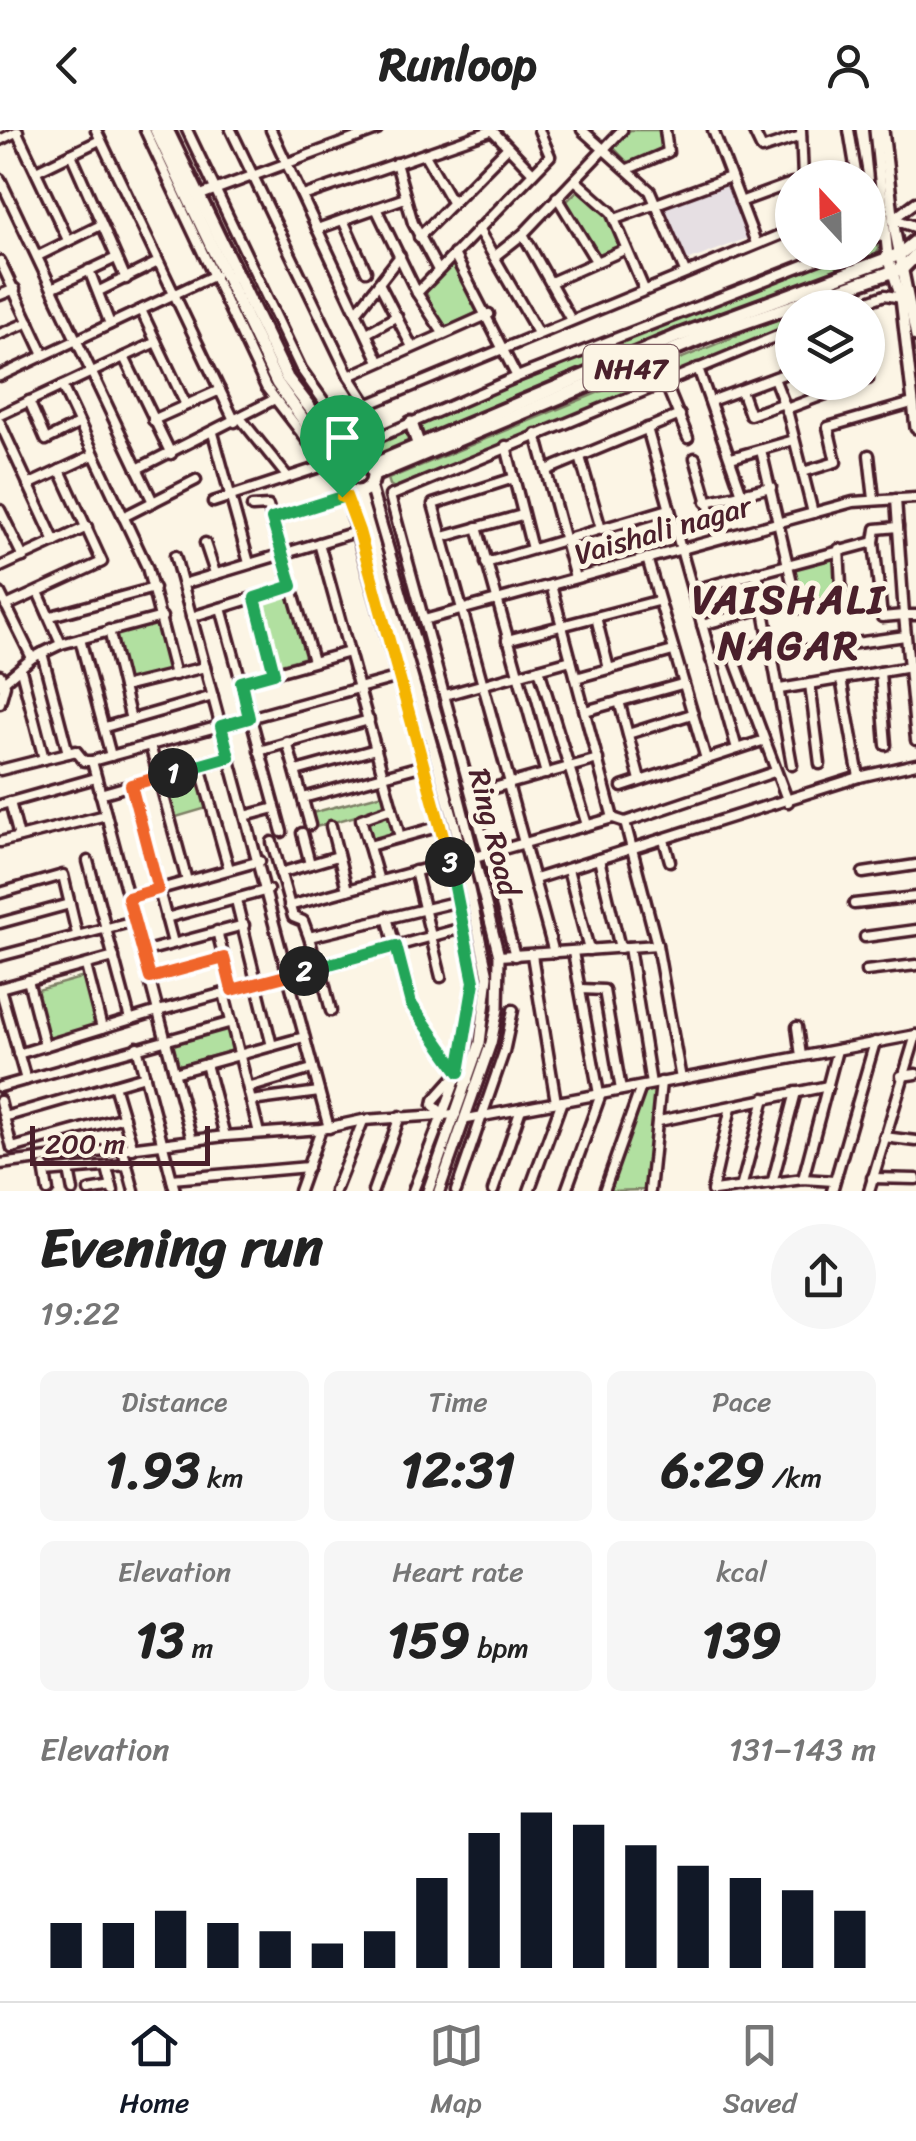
<!DOCTYPE html>
<meta charset="utf-8">
<style>
:root{--surface:#fff;--page:#f6f6f6;--text:#222;--muted:#767676;--line:#e0e0e0;--accent:#111827}
body{margin:0;font-family:Sriracha,sans-serif;background:var(--page);color:var(--text);height:100vh;display:flex;flex-direction:column;font-size:38px;white-space:nowrap}
*{box-sizing:border-box;margin:0}
p{font-size:32px;color:var(--muted)}
.icon{flex:none;width:55px;height:55px;fill:none;stroke:currentColor;stroke-width:2;stroke-linecap:round;stroke-linejoin:round}
.map{position:relative;height:1061px;overflow:hidden}
.sheet{display:flex;flex-direction:column;background:var(--surface);flex:1}
.sheet>*{flex:none}
.needle{width:65px;rotate:338deg}
.tools{position:absolute;left:775px;top:30px;display:grid;gap:20px}
.tools a{display:grid;place-items:center;width:110px;height:110px;border-radius:50%;background:var(--surface);box-shadow:0 2px 8px #0004;font-size:50px}
.scale{position:absolute;left:30px;bottom:25px;width:180px;box-sizing:border-box;padding-left:10px;border:5px solid #4a1f2b;border-top:0;font-size:28px;line-height:35px;white-space:nowrap;color:#4a1f2b;-webkit-text-stroke:8px #fcf5e5;paint-order:stroke}
.pin{position:absolute;display:grid;place-items:center;width:85px;height:85px;color:#fff;margin:-102px -42px;border-radius:50% 50% 50% 0;rotate:-45deg;box-shadow:0 0 10px #0007}
.pin .icon{rotate:45deg}
.km{position:absolute;width:50px;height:50px;margin:-25px;border-radius:50%;background:#222;color:#fff;font-size:28px;line-height:50px;text-align:center}
.round{display:grid;place-items:center;flex:none;width:105px;height:105px;border-radius:52px;background:var(--page)}
.headline{display:flex;align-items:center;justify-content:space-between;height:170px;padding:0 40px}
h1{font-size:55px;font-weight:800;line-height:75px}
.metrics{display:grid;grid-template-columns:repeat(3,1fr);gap:15px;height:170px;padding:10px 40px}
.metrics div{display:grid;align-content:center;border-radius:15px;background:var(--page);text-align:center}
.metrics b{font-size:50px;font-weight:800}
.metrics small{font-size:28px;font-weight:400}
.metrics p{font-size:28px}
.chart{height:280px;padding:20px 40px}
.chart p{display:flex;justify-content:space-between}
.chart svg{width:100%;height:180px;margin-top:10px;stroke:var(--accent);stroke-width:6}
header{display:flex;justify-content:space-between;align-items:center;height:130px;padding:0 40px;background:var(--surface);font-size:45px;font-weight:800}
.tabs{display:flex;justify-content:space-around;align-items:center;height:140px;border-top:2px solid var(--line);background:var(--surface);font-size:28px;color:var(--muted)}
.tabs a{display:grid;justify-items:center;gap:5px}
.tabs .selected{color:var(--accent)}
.map>svg:first-child{display:block}
</style>
<header><svg class="icon" aria-label="back" viewBox="0 0 24 24"><path d="M15 5l-7 7 7 7"/></svg>Runloop<svg class="icon" aria-label="person" viewBox="0 0 24 24"><circle cx="12" cy="8" r="4"/><path d="M4 21q1-7 8-7t8 7"/></svg></header>
<div class="map">
<svg width="916" height="1061" viewBox="0 0 916 1061">
<rect width="100%" height="100%" fill="#fcf5e5"/>
<filter id="ink" filterUnits="userSpaceOnUse"><feTurbulence type="fractalNoise" baseFrequency=".01" numOctaves="2"/><feDisplacementMap in="SourceGraphic" scale="20" xChannelSelector="R" yChannelSelector="G"/><feConvolveMatrix kernelMatrix="1 2 1 2 8 2 1 2 1" color-interpolation-filters="sRGB"/></filter>
<g filter="url(#ink)">
<polygon fill="#e6dfe3" points="726,51 748,108 682,133 661,76"/>
<g fill="#b1e0a0" stroke="#7e8066" stroke-width="2.5">
<polygon points="630,0 659,0 667,20 631,36 613,17"/>
<polygon points="582,56 603,74 624,117 598,128 564,74"/>
<polygon points="876,115 880,118 874,128 580,240 378,327 369,322 367,316 655,196 848,123 868,122 868,117"/>
<polygon points="456,128 484,179 444,198 424,159"/>
<polygon points="792,183 792,197 394,358 390,355 388,349"/>
<polygon points="835,422 836,468 802,474 793,434"/>
<polygon points="291,462 307,527 277,535 260,469"/>
<polygon points="156,491 168,541 125,552 113,502"/>
<polygon points="197,641 207,678 173,688 163,650"/>
<polygon points="383,664 395,704 370,711 363,684 316,697 312,683"/>
<polygon points="84,847 97,896 47,909 34,861"/>
<polygon points="228,898 234,920 177,936 171,914"/>
<polygon points="659,956 645,1060 608,1061 644,957"/>
</g>
<g fill="none" stroke-linecap="round" stroke-linejoin="round">
<defs>
<g id="minor">
<polyline points="96,0 235,292"/>
<polyline points="145,0 266,257 326,335 334,332"/>
<polyline points="187,0 301,239 356,317 517,247 837,122"/>
<polyline points="231,0 349,246 367,274"/>
<polyline points="271,0 378,229"/>
<polyline points="492,0 533,43"/>
<polyline points="582,0 650,61 685,142"/>
<polyline points="713,0 756,113"/>
<polyline points="753,0 762,19 801,6"/>
<polyline points="801,0 803,48"/>
<polyline points="849,0 857,48"/>
<polyline points="17,2 68,110"/>
<polyline points="0,10 18,1"/>
<polyline points="71,24 126,149"/>
<polyline points="425,25 452,72"/>
<polyline points="396,33 413,93 438,140"/>
<polyline points="628,39 668,22 665,0"/>
<polyline points="36,41 100,10"/>
<polyline points="0,49 153,372"/>
<polyline points="575,50 611,82 644,159"/>
<polyline points="198,66 377,0"/>
<polyline points="303,66 493,0"/>
<polyline points="557,67 596,131"/>
<polyline points="740,72 792,53"/>
<polyline points="868,72 882,67"/>
<polyline points="376,78 417,163 443,203"/>
<polyline points="615,89 730,47"/>
<polyline points="893,89 916,72"/>
<polyline points="343,90 366,141"/>
<polyline points="317,99 405,68"/>
<polyline points="478,99 538,203"/>
<polyline points="523,104 571,190"/>
<polyline points="419,107 508,17"/>
<polyline points="868,111 886,104"/>
<polyline points="454,124 517,247"/>
<polyline points="38,126 101,95"/>
<polyline points="495,126 523,104 622,0"/>
<polyline points="0,131 43,223"/>
<polyline points="89,140 110,194"/>
<polyline points="551,152 626,119"/>
<polyline points="379,153 400,126"/>
<polyline points="54,157 116,128"/>
<polyline points="99,161 158,132"/>
<polyline points="417,163 550,26 539,0"/>
<polyline points="0,165 15,159"/>
<polyline points="849,178 885,165 901,168"/>
<polyline points="141,180 186,275"/>
<polyline points="358,180 379,153 411,215"/>
<polyline points="367,203 397,186"/>
<polyline points="0,204 29,192"/>
<polyline points="124,227 171,324"/>
<polyline points="698,238 742,364"/>
<polyline points="868,241 868,249"/>
<polyline points="0,246 215,145"/>
<polyline points="349,246 489,184"/>
<polyline points="774,248 788,284 813,383"/>
<polyline points="665,252 688,308"/>
<polyline points="62,256 147,437 175,545"/>
<polyline points="741,260 750,285 784,273"/>
<polyline points="29,271 46,310 78,294"/>
<polyline points="711,271 792,241"/>
<polyline points="786,279 858,252"/>
<polyline points="0,285 156,212"/>
<polyline points="335,288 792,100"/>
<polyline points="241,289 286,345"/>
<polyline points="153,290 220,260"/>
<polyline points="0,293 55,412"/>
<polyline points="647,298 737,619"/>
<polyline points="213,303 249,433"/>
<polyline points="536,304 575,448"/>
<polyline points="506,316 532,419"/>
<polyline points="761,320 798,478 842,473 839,419"/>
<polyline points="869,325 874,369"/>
<polyline points="580,327 601,399"/>
<polyline points="695,328 718,407"/>
<polyline points="731,328 794,310"/>
<polyline points="137,339 273,270"/>
<polyline points="547,340 680,285"/>
<polyline points="803,342 836,332 828,297 912,273"/>
<polyline points="28,355 93,325"/>
<polyline points="351,361 346,366 441,696 471,820 474,853 459,942 468,951"/>
<polyline points="896,369 904,485 916,485"/>
<polyline points="213,372 326,335"/>
<polyline points="706,372 771,357"/>
<polyline points="252,377 268,376 313,531"/>
<polyline points="0,380 23,427"/>
<polyline points="123,387 196,350"/>
<polyline points="272,389 346,366"/>
<polyline points="477,397 546,644"/>
<polyline points="898,397 876,399 874,412 882,487 904,485 916,610"/>
<polyline points="443,407 522,385"/>
<polyline points="205,413 215,443"/>
<polyline points="319,413 400,707"/>
<polyline points="175,426 329,998"/>
<polyline points="647,428 706,629"/>
<polyline points="486,433 669,379"/>
<polyline points="0,437 87,397"/>
<polyline points="757,442 792,635"/>
<polyline points="183,454 359,401"/>
<polyline points="551,455 613,688"/>
<polyline points="693,460 874,412"/>
<polyline points="38,462 61,514"/>
<polyline points="0,463 32,528"/>
<polyline points="255,467 274,543"/>
<polyline points="6,476 102,432 60,340"/>
<polyline points="221,478 282,702"/>
<polyline points="51,486 154,458"/>
<polyline points="191,487 292,456"/>
<polyline points="596,487 609,539"/>
<polyline points="424,490 853,372 916,368"/>
<polyline points="702,495 763,478"/>
<polyline points="109,500 131,590"/>
<polyline points="80,509 111,626"/>
<polyline points="507,510 657,471"/>
<polyline points="42,523 68,623"/>
<polyline points="732,523 788,672"/>
<polyline points="772,525 905,506"/>
<polyline points="711,530 770,513"/>
<polyline points="539,539 587,695"/>
<polyline points="21,540 44,629"/>
<polyline points="880,542 886,615"/>
<polyline points="0,545 5,555 0,573"/>
<polyline points="576,548 673,521"/>
<polyline points="841,549 859,647"/>
<polyline points="241,552 349,522"/>
<polyline points="810,554 820,634"/>
<polyline points="0,555 32,528 61,514 162,487"/>
<polyline points="123,557 205,537"/>
<polyline points="780,559 916,536"/>
<polyline points="445,565 571,530"/>
<polyline points="619,571 640,650"/>
<polyline points="585,581 682,554"/>
<polyline points="105,597 213,566"/>
<polyline points="628,604 692,584"/>
<polyline points="287,612 310,695"/>
<polyline points="150,615 187,751"/>
<polyline points="259,621 369,590"/>
<polyline points="92,631 192,1010"/>
<polyline points="200,636 229,739"/>
<polyline points="0,640 76,621 84,631 92,631 399,547"/>
<polyline points="296,641 376,619"/>
<polyline points="510,653 433,374 514,348"/>
<polyline points="131,655 173,813"/>
<polyline points="622,657 762,611"/>
<polyline points="509,658 554,823"/>
<polyline points="100,664 229,627"/>
<polyline points="472,664 598,629"/>
<polyline points="303,668 424,635"/>
<polyline points="10,672 19,707"/>
<polyline points="0,675 96,648"/>
<polyline points="245,686 275,678"/>
<polyline points="625,692 657,815 681,949"/>
<polyline points="331,696 347,760"/>
<polyline points="302,703 310,734"/>
<polyline points="664,710 670,731"/>
<polyline points="0,712 106,685"/>
<polyline points="272,712 293,787 303,791 309,807"/>
<polyline points="369,716 441,696"/>
<polyline points="475,727 613,688 625,692 774,642"/>
<polyline points="599,729 620,818"/>
<polyline points="88,731 130,889"/>
<polyline points="568,739 589,820"/>
<polyline points="415,741 441,847"/>
<polyline points="280,743 338,726"/>
<polyline points="863,743 916,735"/>
<polyline points="535,749 859,647 916,634"/>
<polyline points="379,751 361,689 392,678"/>
<polyline points="0,763 63,745 77,804"/>
<polyline points="128,768 260,731"/>
<polyline points="236,770 272,916"/>
<polyline points="854,774 916,767"/>
<polyline points="289,776 450,732"/>
<polyline points="387,787 411,874 459,942 413,1061"/>
<polyline points="166,788 268,760"/>
<polyline points="0,793 70,774"/>
<polyline points="217,801 232,860"/>
<polyline points="865,807 916,800"/>
<polyline points="629,817 651,954"/>
<polyline points="142,822 244,795"/>
<polyline points="573,822 599,964"/>
<polyline points="532,825 556,972"/>
<polyline points="0,826 134,791"/>
<polyline points="499,826 657,815"/>
<polyline points="515,826 390,366 792,200"/>
<polyline points="86,836 102,898"/>
<polyline points="320,836 331,881"/>
<polyline points="317,837 309,807 459,771"/>
<polyline points="866,841 916,835"/>
<polyline points="150,849 224,828"/>
<polyline points="28,850 45,916"/>
<polyline points="581,859 604,860 621,960"/>
<polyline points="224,863 259,1003"/>
<polyline points="797,897 801,926"/>
<polyline points="137,917 175,1061"/>
<polyline points="18,924 158,881 466,797"/>
<polyline points="206,934 225,1006"/>
<polyline points="174,943 304,907"/>
<polyline points="901,946 916,944"/>
<polyline points="26,950 0,858 114,827"/>
<polyline points="114,955 133,1019"/>
<polyline points="0,957 232,892"/>
<polyline points="248,958 312,939"/>
<polyline points="0,971 12,1018"/>
<polyline points="251,971 319,962"/>
<polyline points="443,984 433,975 434,970 458,943"/>
<polyline points="4,987 145,946"/>
<polyline points="467,989 916,905"/>
<polyline points="659,991 828,956"/>
<polyline points="884,1007 916,1011"/>
<polyline points="12,1018 124,987"/>
<polyline points="123,1020 134,1061"/>
<polyline points="0,1034 225,1006 321,999 363,990 456,984"/>
<polyline points="44,1037 48,1061"/>
<polyline points="107,1038 113,1061"/>
<polyline points="69,1040 73,1061"/>
<polyline points="45,1042 127,1035"/>
<polyline points="872,1048 916,1049"/>
<polyline points="172,1049 308,1037"/>
<polyline points="803,1049 837,920"/>
<polyline points="772,1054 796,962"/>
<polyline points="741,1058 765,968"/>
<polyline points="89,1061 112,1057"/>
<polyline points="299,1061 321,999"/>
<polyline points="335,1061 363,991"/>
<polyline points="373,1061 400,986"/>
<polyline points="456,1061 504,922 513,880"/>
<polyline points="493,1061 521,979"/>
<polyline points="529,1061 562,971"/>
<polyline points="566,1061 601,964"/>
<polyline points="604,1061 641,957"/>
<polyline points="650,1061 661,952"/>
<polyline points="712,1061 731,977"/>
<polyline points="714,1061 803,1049 834,1051"/>
<polyline points="832,1061 875,912"/>
<polyline points="869,1061 916,905"/>
</g>
<g id="major">
<polyline points="875,0 888,127 901,168 916,298"/>
<polyline points="883,0 895,102 916,206"/>
<polyline points="893,89 916,97"/>
<polyline points="370,356 448,625 499,826 498,879 491,913 439,1061"/>
<polyline points="359,362 455,696 488,846 480,913 428,1061"/>
</g>
<g id="highway">
<polyline points="156,0 277,253 341,342"/>
<polyline points="167,0 287,248 351,331"/>
<polyline points="411,293 419,316"/>
<circle cx="357" cy="346" r="16"/>
<polyline points="370,336 678,206 900,124 916,111"/>
<polyline points="374,345 711,204 903,138 916,125"/>
</g>
</defs>
<use href="#minor" stroke="#4a1f2b" stroke-width="15"/>
<use href="#major" stroke="#4a1f2b" stroke-width="16"/>
<use href="#highway" stroke="#4a1f2b" stroke-width="19"/>
<use href="#minor" stroke="#fcf5e5" stroke-width="8"/>
<use href="#major" stroke="#fcf5e5" stroke-width="9"/>
<use href="#highway" stroke="#fcf5e5" stroke-width="11"/>
</g>
</g>
<g fill="none" stroke-linecap="round" stroke-linejoin="round" filter="url(#ink)">
<defs>
<polyline id="split-1" points="173,643 229,627 221,596 249,588 241,552 274,543 255,468 292,456 272,389 342,367"/>
<polyline id="split-2" points="173,643 131,655 158,759 128,768 150,848 224,828 232,860 304,841"/>
<polyline id="split-3" points="304,841 396,816 411,874 459,942 474,852 450,732"/>
<polyline id="split-4" points="342,367 346,366 359,401 450,732"/>
</defs>
<use href="#split-1" stroke="#fff" stroke-width="20"/>
<use href="#split-2" stroke="#fff" stroke-width="20"/>
<use href="#split-3" stroke="#fff" stroke-width="20"/>
<use href="#split-4" stroke="#fff" stroke-width="20"/>
<use href="#split-1" stroke="#22a559" stroke-width="12"/>
<use href="#split-2" stroke="#f0652b" stroke-width="12"/>
<use href="#split-3" stroke="#22a559" stroke-width="12"/>
<use href="#split-4" stroke="#f5b400" stroke-width="12"/>
</g>
<g text-anchor="middle" stroke-width="10" stroke-linejoin="round" paint-order="stroke">
<rect fill="#fcf5e5" stroke="#7f5f63" stroke-width="2.5" x="583.5" y="215" width="95" height="46" rx="8"/>
<g font-size="28" font-weight="bold" fill="#4a1f2b">
<text x="631" y="248">NH47</text>
</g>
<g font-size="30" fill="#4a1f2b" stroke="#fcf5e5">
<text transform="translate(663 400) rotate(-16)" y="10">Vaishali nagar</text>
<text transform="translate(494 702) rotate(76)" y="10">Ring Road</text>
</g>
<g font-size="40" font-weight="bold" letter-spacing="2.5" fill="#4a1f2b" stroke="#fcf5e5">
<text x="789" y="483">VAISHALI<tspan x="789" dy="46">NAGAR</tspan></text>
</g>
</g>
</svg>
<div class="tools">
<a><svg class="needle" viewBox="-14 -14 28 28"><path d="M0-13l5 13h-10z" fill="#e53935"/><path d="M0 13l5-13h-10z" fill="#767676"/></svg></a>
<a><svg class="icon" aria-label="layers" viewBox="0 0 24 24"><path d="M12 4l9 5-9 5-9-5zM3 14l9 5 9-5"/></svg></a>
</div>
<div class="scale">200 m</div>
<div class="pin" style="left:342px;top:367px;background:#1e9e55"><svg class="icon" aria-label="arrive" viewBox="0 0 24 24"><path d="M6 21V4h12l-3 4 3 4H6"/></svg></div>
<b class="km" style="left:173px;top:643px">1</b>
<b class="km" style="left:304px;top:841px">2</b>
<b class="km" style="left:450px;top:732px">3</b>
</div>
<section class="sheet">
<div class="headline"><div><h1>Evening run</h1><p>19:22</p></div><a class="round"><svg class="icon" aria-label="share" viewBox="0 0 24 24"><path d="M12 15V3M7 8l5-5 5 5M5 13v7h14v-7"/></svg></a></div>
<div class="metrics">
<div><p>Distance</p><b>1.93<small> km</small></b></div>
<div><p>Time</p><b>12:31</b></div>
<div><p>Pace</p><b>6:29<small> /km</small></b></div>
</div>
<div class="metrics">
<div><p>Elevation</p><b>13<small> m</small></b></div>
<div><p>Heart rate</p><b>159<small> bpm</small></b></div>
<div><p>kcal</p><b>139</b></div>
</div>
<div class="chart"><p><span>Elevation</span>131–143 m</p>
<svg viewBox="0 0 160 44" preserveAspectRatio="none"><path d="M5 44V33M15 44V33M25 44V30M35 44V33M45 44V35M55 44V38M65 44V35M75 44V22M85 44V11M95 44V6M105 44V9M115 44V14M125 44V19M135 44V22M145 44V25M155 44V30"/></svg>
</div>
</section>
<nav class="tabs">
<a class="selected"><svg class="icon" aria-label="home" viewBox="0 0 24 24"><path d="M3 11l9-7 9 7M6 9v11h12V9"/></svg>Home</a>
<a><svg class="icon" aria-label="map" viewBox="0 0 24 24"><path d="M3 6l6-2 6 2 6-2v14l-6 2-6-2-6 2zM9 4v14M15 6v14"/></svg>Map</a>
<a><svg class="icon" aria-label="saved" viewBox="0 0 24 24"><path d="M7 4h10v16l-5-4-5 4z"/></svg>Saved</a>
</nav>
